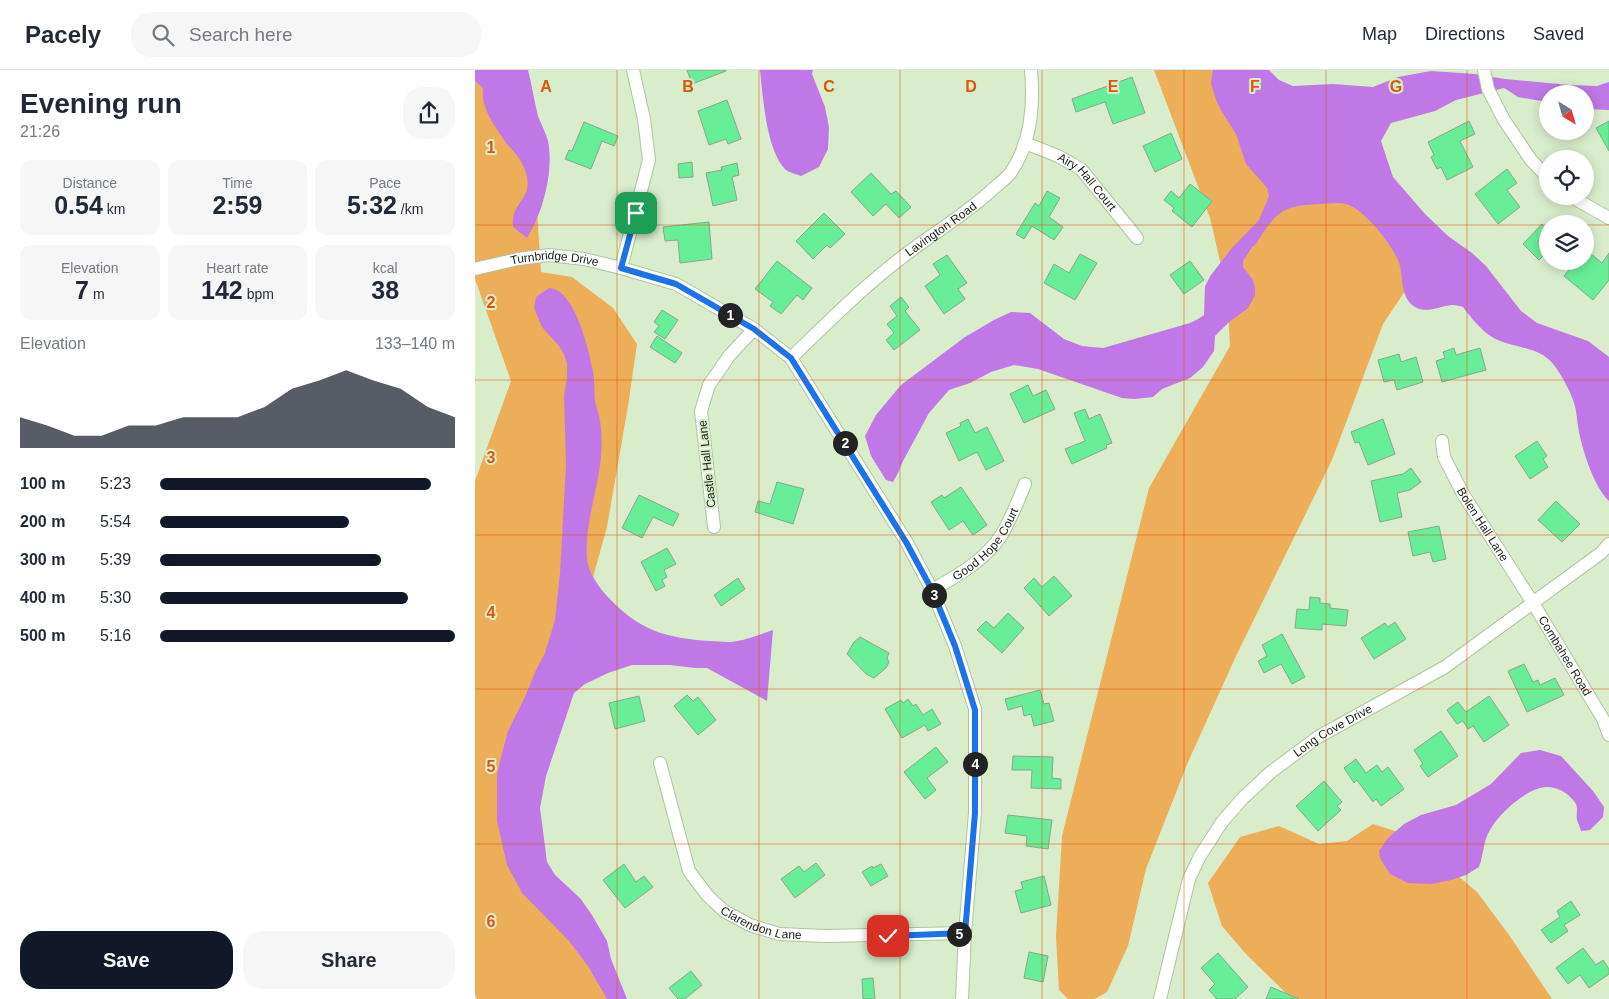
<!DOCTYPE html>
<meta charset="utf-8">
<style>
:root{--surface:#fff;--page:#f6f6f7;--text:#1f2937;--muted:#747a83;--line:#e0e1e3;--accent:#111827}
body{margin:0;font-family:Arial,sans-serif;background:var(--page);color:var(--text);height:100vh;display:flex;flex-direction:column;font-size:19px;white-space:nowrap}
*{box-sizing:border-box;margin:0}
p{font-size:16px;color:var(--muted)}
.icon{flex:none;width:28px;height:28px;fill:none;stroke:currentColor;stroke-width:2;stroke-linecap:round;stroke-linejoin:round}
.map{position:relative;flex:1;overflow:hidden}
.sheet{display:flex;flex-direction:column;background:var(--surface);width:475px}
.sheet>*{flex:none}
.needle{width:32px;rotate:143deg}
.controls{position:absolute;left:1064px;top:15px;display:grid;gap:10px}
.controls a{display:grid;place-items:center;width:55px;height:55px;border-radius:50%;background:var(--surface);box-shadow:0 2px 12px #0003;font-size:25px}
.pin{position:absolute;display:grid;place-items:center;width:42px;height:42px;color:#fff;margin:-21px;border-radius:10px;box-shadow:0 2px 8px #0006}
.km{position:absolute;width:25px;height:25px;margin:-12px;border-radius:50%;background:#222;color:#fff;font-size:14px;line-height:25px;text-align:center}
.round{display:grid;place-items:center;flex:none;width:52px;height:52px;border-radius:20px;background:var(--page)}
.headline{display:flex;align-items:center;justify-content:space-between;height:85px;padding:0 20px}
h1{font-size:28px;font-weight:700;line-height:38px}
.metrics{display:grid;grid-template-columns:repeat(3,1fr);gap:8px;height:85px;padding:5px 20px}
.metrics div{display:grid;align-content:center;border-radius:12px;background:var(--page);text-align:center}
.metrics b{font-size:25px;font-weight:700}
.metrics small{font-size:14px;font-weight:400}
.metrics p{font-size:14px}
.chart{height:140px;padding:10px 20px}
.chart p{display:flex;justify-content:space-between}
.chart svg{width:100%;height:90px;margin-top:5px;fill:var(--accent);opacity:.7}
.action{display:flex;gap:10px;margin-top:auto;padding:10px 20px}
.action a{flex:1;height:58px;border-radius:20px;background:var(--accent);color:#fff;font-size:20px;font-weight:700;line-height:58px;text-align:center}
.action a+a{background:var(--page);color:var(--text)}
ul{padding:0 20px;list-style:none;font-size:16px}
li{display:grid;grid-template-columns:80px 60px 1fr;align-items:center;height:38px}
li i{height:12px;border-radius:6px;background:var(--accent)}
header{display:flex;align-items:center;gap:30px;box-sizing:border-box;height:70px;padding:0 25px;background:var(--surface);border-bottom:1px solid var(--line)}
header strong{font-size:24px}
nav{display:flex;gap:28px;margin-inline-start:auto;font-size:18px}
.search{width:350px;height:45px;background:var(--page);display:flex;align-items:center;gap:12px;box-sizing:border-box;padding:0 18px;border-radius:20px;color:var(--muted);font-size:19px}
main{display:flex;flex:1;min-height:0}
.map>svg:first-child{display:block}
</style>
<header>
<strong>Pacely</strong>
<div class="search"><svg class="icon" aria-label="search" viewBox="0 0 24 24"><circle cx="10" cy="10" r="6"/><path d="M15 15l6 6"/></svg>Search here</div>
<nav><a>Map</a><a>Directions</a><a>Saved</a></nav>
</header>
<main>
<section class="sheet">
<div class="headline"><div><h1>Evening run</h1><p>21:26</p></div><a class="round"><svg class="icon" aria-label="share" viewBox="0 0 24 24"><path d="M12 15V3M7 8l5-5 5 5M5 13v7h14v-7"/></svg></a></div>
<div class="metrics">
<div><p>Distance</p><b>0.54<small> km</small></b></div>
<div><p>Time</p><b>2:59</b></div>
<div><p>Pace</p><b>5:32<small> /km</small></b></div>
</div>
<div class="metrics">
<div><p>Elevation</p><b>7<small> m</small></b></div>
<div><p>Heart rate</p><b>142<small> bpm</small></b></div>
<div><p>kcal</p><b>38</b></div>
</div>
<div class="chart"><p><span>Elevation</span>133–140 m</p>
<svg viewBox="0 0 160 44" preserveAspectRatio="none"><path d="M0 44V29L10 33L20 38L30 38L40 33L50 33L60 29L70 29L80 29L90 24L100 15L110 11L120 6L130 11L140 15L150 24L160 29V44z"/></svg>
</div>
<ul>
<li><b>100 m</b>5:23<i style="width:92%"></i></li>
<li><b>200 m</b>5:54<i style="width:64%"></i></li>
<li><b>300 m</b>5:39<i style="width:75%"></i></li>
<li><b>400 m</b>5:30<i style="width:84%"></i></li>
<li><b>500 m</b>5:16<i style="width:100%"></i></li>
</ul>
<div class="action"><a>Save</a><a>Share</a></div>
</section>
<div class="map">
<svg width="1134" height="929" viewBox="0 0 1134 929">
<rect width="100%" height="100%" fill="#d9edcb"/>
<g fill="#ecae59">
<polygon points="0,0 58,79 66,202 97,207 138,238 162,274 153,336 132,457 93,597 49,782 141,929 2,929 0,925 0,411 36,311 0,209"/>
<polygon points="679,0 784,0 946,197 908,254 857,390 761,586 713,692 671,799 653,876 632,922 620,929 593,929 584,920 581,866 587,766 674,418 755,276 752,221 735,148"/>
<polygon points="898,754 936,766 1002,822 1034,865 1077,929 822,929 815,927 771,884 747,856 733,813 765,767 804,756 844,774 872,771"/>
</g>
<g fill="#bf78e5">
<path d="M0,0H53C57,15 59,31 63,46C66,54 71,63 73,71C79,101 68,143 52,168L38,157C35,133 57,130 52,107C48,87 37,82 27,67C17,52 6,37 8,18L0,11Z"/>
<path d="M285,0H338L337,4L350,37L354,57L353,79L344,97L326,106C321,104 312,102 309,98C291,77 288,27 285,0Z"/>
<path d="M738,0H794L804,10L818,16L858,14L898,17L923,7L956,1L1000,4L1030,9L1094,15L1122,16L1134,12V40L1110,39V24H1072V32L1043,27L1029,18L981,30L960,41L916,53L906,71L918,107L950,144L973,166L997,183L1011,196L1046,241L1062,253L1113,271L1134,287V431C1119,417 1108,382 1104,362C1102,353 1102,344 1100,336C1096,322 1087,306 1079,295C1064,275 1037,279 1017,267C1006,260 996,248 988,237C985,236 981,235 977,235C965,236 951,244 940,237C926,229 928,209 925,196C921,178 888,138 871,134C863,132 852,134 844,134C806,136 801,142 781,174L777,177L768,191V197L778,210L780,218V225L777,231L773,238L753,253L740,266L739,281L728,297L715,308L687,319L678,327L660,329L647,328L563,299L539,295L516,302L495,313L474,320L454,343L428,391L423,403L418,412L411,410L396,386L390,366L401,345L426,315L490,267L519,250L536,242L555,243L589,269L607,276L628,278L715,253L723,249L729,245L730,216L736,205L757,178L784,150L794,126L792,118L787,112L771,94L761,64L747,42L741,30L736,13Z"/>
<path d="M74,218C99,219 113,276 117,297C120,308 119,320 120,331C121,336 123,341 124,346C127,359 127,374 126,387C123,421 109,454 112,489C113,502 125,519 134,528C165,561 191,568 235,571C244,571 254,573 262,571C274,569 286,564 298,560L292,631L232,598H220L195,595H157L133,603L110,614L99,623L71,706L65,738L72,792L80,805L105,828L117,845L132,871L136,889L152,929H132L113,896L94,871L47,823L32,795L22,751V705L26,687L33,661L50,627L61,600L70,583L80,550L85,503L91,395L89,326L92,307V294L89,284L84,276L67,257L59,238L61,227Z"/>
<path d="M1065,680L1086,686L1118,721L1129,737L1128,747L1115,760L1106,761C1105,757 1103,753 1102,750C1101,745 1103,739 1101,734C1094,722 1078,714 1065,718C1048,722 1023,745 1015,760C1008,771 1009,784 1004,797L991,805L976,810L957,814L933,813L915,804L905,788L904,781L912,769L929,754L946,745L981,735L1016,714L1046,683Z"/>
</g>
<g fill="#68ee97" stroke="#86a78e">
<polygon points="212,0 251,0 251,1 217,14"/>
<polygon points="657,7 670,43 638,54 630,32 601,42 597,29"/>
<polygon points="252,30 266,69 253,74 251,69 234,75 223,41"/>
<polygon points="994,51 1000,64 985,71 998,97 972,110 966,97 962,99 956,87 959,85 953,72"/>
<polygon points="1134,51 1134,81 1121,58"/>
<polygon points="109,52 143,66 139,76 127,71 116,99 90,89 94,80 97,81"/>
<polygon points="696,63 707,89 680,102 668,76"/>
<polygon points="217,92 218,107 204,108 203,94"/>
<polygon points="262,93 264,105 257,107 262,130 238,136 231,103 247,100 246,97"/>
<polygon points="1032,99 1042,113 1032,120 1045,137 1023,154 1000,124"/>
<polygon points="396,103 416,124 421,121 436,137 424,148 411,134 398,146 376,122"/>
<polygon points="715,114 737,131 717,157 697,141 699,138 689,130 696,121 704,128"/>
<polygon points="572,121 585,128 574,147 588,157 579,170 557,156 549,169 541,164 560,133 564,136"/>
<polygon points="349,143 370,164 355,178 352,175 338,189 321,171"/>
<polygon points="234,152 237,189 205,193 203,170 190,171 188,157"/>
<polygon points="1067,154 1072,159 1072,162 1062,173 1072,182 1064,190 1048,174"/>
<polygon points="1110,179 1127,193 1134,183 1134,210 1118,230 1089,206 1101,191 1110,191"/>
<polygon points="605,184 622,193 600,230 569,213 579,194 594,203"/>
<polygon points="472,185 492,213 483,219 490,229 469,244 450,216 465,205 458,194"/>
<polygon points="302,191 337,218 328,230 322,225 306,244 295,236 298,232 280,219"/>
<polygon points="715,191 729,210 709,224 695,205"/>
<polygon points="426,227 434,237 430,241 445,260 419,280 411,270 419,263 412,254 422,246 415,236"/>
<polygon points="187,240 203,250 190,269 179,262 184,256 179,252"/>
<polygon points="182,266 207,283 200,293 175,277"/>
<polygon points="979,278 981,285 1005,278 1011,300 967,312 961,291 970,288 968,282"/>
<polygon points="924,284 926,292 941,287 948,312 922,320 919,310 909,312 903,290"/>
<polygon points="553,315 558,326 571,320 580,339 549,353 535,324"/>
<polygon points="610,339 614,349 625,344 637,373 631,375 632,378 597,394 590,379 610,371 599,343"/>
<polygon points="493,349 500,363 512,357 529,391 511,400 502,382 484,391 471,363 486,356 485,353"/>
<polygon points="908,349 920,384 893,395 884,372 880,373 876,362"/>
<polygon points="1062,371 1072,386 1068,389 1073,397 1055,409 1040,386"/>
<polygon points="936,398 946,412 935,420 922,423 927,447 905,452 896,411 928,404"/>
<polygon points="302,412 329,419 318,454 280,442 283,431 295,434"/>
<polygon points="486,417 512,455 498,465 488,451 474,460 456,432 467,425 469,428"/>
<polygon points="164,425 204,444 198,456 178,447 167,468 147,458"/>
<polygon points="1081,431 1105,454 1087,472 1063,450"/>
<polygon points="964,456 971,489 958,492 955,482 938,486 933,462"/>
<polygon points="192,478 201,494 189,500 192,507 187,510 190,516 181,521 166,492"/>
<polygon points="579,506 597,526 574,546 549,518 559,508 567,517"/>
<polygon points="263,508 270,519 246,536 239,525"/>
<polygon points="835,527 845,528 845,533 855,534 855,538 873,540 871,556 847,554 847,560 820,558 822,539 834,540"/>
<polygon points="533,543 549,558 527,583 502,560 511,551 519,558"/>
<polygon points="920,552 931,569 899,589 886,568 910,553 913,557"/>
<polygon points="807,564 830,607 817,614 806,594 789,603 783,591 792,586 787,575"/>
<polygon points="385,567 414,583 412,588 414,592 411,598 399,608 391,604 372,584 379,572"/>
<polygon points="1049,594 1058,612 1063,610 1065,615 1080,608 1089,625 1052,642 1033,601"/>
<polygon points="565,620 569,634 574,633 579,651 559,656 556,644 549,646 547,636 533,640 530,629"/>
<polygon points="212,625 218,631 223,627 241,650 223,665 199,636"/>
<polygon points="164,626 170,651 140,659 134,633"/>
<polygon points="1014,626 1034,655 1009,672 998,656 993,659 988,651 982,654 972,640 983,632 991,642"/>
<polygon points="433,629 438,636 441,634 448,645 457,639 466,654 453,661 450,655 427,668 410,639 426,630 428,633"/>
<polygon points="966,661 983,686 953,707 945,696 948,694 939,680"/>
<polygon points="461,677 473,692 452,708 461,720 450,729 429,702"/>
<polygon points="538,686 578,687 577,708 586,709 586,719 556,718 557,700 537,700"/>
<polygon points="881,689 891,703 902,695 907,702 913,697 929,719 906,736 901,729 898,732 882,710 879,713 869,698"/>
<polygon points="849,711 867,732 862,736 866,740 843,761 821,736"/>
<polygon points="533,745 577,750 573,779 551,776 552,766 530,763"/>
<polygon points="341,793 350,805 320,828 306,809 324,796 329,802"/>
<polygon points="149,794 161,812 169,806 178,817 150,838 128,810"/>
<polygon points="406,794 413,806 396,816 387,802 397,796 398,798"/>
<polygon points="569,806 576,835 546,843 540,821 548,819 546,812"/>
<polygon points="1096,831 1105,845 1089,855 1093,861 1076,873 1066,860 1085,847 1082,841"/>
<polygon points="1108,878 1121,895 1128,890 1134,899 1134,904 1114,918 1105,905 1093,914 1081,898"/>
<polygon points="554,882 573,886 568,912 549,908"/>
<polygon points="743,883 773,917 760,929 742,929 734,920 740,914 726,898"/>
<polygon points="216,901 227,915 210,929 203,929 194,918"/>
<polygon points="398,908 400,929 388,929 387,909"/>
<polygon points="796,917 824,929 791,929"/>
</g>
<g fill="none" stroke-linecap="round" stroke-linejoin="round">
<defs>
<g id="street">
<polyline points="1009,0 1013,19 1029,50 1056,90 1072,107"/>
<path id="s1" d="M550,73L583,86L606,99L662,168"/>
<polyline points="1095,126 1134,148"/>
<polyline points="146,198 174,90 169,49 158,0"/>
<path id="s2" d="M0,199L43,189L74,185L109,189L146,198L201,214L279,259L316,288L431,471L457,520L480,576L500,639V743L490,863L487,929"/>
<path id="s3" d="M316,288C355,250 394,211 438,179C465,159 495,141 519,118C525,113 532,108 536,102C556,73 559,34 556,0"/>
<path id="s4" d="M967,371L969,387L988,424L1058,533L1128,649L1134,665"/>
<polyline points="239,457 226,341 234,315 254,286 279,259"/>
<path id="s5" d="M457,520C482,506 511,490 527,464C536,449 543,431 550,414"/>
<path id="s6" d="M185,693L214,801L232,825L249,841L275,855L304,864L350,866L490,863"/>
<path id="s7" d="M685,929L714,809L725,786L747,752L768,728L796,702L843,667L970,597L1126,483L1134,474"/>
</g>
</defs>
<use href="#street" stroke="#afc3a2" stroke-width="14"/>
<use href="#street" stroke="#fff" stroke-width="12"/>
</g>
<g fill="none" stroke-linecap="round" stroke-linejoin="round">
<defs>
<polyline id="route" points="161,143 146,198 201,214 279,259 316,288 431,472 457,520 480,576 500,640 500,743 490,863 413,866"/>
</defs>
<use href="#route" stroke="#fff" stroke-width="10"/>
<use href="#route" stroke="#1a73e8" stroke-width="6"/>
</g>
<path fill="none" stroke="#de560c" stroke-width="1" stroke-opacity="0.55" d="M142,0V929M284,0V929M425,0V929M567,0V929M709,0V929M851,0V929M992,0V929M0,155H1072M1110,155H1134M0,310H1134M0,465H1134M0,619H1134M0,774H1134"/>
<g text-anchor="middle" stroke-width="4" stroke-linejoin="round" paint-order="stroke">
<g font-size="12" fill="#1a2114" stroke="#d9edcb">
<text dy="4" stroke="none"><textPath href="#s1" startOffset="75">Airy Hall Court</textPath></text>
<text dy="4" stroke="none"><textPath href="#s3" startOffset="198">Lavington Road</textPath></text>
<text dy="4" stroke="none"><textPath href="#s2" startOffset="81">Turnbridge Drive</textPath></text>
<text transform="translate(232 394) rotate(-96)" y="4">Castle Hall Lane</text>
<text dy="4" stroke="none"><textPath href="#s4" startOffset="94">Bolen Hall Lane</textPath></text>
<text dy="4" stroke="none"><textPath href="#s5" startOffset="72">Good Hope Court</textPath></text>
<text dy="4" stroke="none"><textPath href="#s4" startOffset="249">Combahee Road</textPath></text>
<text dy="4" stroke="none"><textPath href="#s7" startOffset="334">Long Cove Drive</textPath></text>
<text dy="4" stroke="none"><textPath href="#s6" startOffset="205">Clarendon Lane</textPath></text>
</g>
</g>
<g font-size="16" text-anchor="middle" font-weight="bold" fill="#de560c" stroke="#d9edcb" stroke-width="4" stroke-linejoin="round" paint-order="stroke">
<text x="71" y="22">A</text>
<text x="213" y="22">B</text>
<text x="354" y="22">C</text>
<text x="496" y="22">D</text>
<text x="638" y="22">E</text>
<text x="780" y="22">F</text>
<text x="921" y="22">G</text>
<text x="16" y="83">1</text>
<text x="16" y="238">2</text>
<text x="16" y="393">3</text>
<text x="16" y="548">4</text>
<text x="16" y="702">5</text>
<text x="16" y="857">6</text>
</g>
</svg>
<div class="controls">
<a><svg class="needle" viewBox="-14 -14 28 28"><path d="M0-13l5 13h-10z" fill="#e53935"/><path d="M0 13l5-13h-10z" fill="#747a83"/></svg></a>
<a><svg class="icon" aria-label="locate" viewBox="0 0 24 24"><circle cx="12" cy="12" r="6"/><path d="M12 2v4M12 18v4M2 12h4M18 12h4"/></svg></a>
<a><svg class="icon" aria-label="layers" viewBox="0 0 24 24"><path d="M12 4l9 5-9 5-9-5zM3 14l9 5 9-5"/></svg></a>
</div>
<div class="pin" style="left:161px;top:143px;background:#1e9e55"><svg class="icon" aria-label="arrive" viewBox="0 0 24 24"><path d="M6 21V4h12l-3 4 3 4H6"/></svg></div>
<div class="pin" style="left:413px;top:866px;background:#d93025"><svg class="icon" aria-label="check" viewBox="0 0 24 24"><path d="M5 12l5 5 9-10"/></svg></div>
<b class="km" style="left:255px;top:245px">1</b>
<b class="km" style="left:370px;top:373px">2</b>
<b class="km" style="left:459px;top:525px">3</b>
<b class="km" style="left:500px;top:694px">4</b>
<b class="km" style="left:484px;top:864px">5</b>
</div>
</main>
